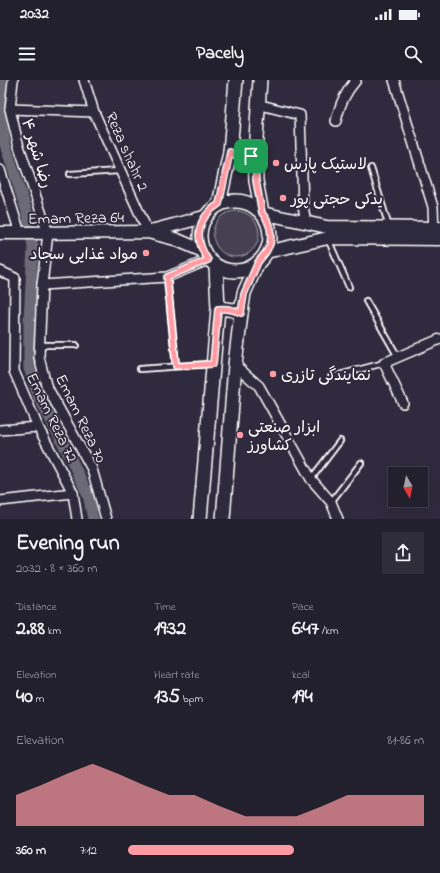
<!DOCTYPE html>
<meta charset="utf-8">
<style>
:root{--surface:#23202e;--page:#2f2d3a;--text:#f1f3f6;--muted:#a3a3aa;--line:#403e4a;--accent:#ff9aa2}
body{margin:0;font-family:"Indie Flower","Playpen Sans Arabic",sans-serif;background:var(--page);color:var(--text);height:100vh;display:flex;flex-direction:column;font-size:15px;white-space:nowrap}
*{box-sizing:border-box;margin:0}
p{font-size:13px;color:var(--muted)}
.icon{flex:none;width:22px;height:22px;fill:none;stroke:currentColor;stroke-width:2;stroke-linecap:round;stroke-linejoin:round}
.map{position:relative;height:439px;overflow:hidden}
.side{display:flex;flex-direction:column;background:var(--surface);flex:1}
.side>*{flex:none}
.needle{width:26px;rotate:171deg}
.controls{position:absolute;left:388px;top:387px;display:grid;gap:8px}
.controls a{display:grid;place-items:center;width:40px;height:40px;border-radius:0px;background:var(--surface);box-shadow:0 4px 16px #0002,0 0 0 1px var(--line);font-size:20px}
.pin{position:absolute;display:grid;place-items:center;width:34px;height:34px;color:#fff;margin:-17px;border-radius:8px;box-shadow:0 2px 6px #0006}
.round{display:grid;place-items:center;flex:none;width:42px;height:42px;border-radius:0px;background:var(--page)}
.headline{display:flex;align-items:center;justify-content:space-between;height:68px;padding:0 16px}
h1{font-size:22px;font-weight:700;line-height:30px}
.metrics{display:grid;grid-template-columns:repeat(3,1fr);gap:6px;height:68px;padding:4px 16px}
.metrics div{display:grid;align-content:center}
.metrics b{font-size:20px;font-weight:700}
.metrics small{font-size:11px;font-weight:400}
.metrics p{font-size:11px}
.chart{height:112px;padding:8px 16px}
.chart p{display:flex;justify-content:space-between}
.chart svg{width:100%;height:72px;margin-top:4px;fill:var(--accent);opacity:.7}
ul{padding:0 16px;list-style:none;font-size:13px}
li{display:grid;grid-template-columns:64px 48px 1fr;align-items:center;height:30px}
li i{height:10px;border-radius:5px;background:var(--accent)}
.status{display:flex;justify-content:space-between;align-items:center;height:28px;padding:0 20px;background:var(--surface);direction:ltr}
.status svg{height:11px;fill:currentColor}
header{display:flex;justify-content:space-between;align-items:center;height:52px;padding:0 16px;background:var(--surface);font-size:18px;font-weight:700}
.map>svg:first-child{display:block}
</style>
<div class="status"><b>20:32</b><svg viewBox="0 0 49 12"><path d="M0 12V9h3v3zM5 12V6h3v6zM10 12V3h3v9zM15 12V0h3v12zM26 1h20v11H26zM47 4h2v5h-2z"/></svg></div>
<header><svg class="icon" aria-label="menu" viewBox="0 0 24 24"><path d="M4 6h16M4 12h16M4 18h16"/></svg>Pacely<svg class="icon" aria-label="search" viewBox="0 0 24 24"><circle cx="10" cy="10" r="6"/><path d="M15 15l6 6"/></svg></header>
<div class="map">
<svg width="440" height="439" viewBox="0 0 440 439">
<rect width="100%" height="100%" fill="#2f2a3d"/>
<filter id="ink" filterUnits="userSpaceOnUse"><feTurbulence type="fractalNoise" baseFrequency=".025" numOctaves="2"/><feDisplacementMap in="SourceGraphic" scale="8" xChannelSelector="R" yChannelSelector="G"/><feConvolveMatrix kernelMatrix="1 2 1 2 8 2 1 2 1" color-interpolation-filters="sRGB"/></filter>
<g filter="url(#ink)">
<circle fill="#464152" stroke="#a2a0a8" cx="236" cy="154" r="23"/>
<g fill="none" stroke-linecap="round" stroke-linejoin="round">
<polyline stroke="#6d6a77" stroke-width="11" points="1,0 0,29 5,64 27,132 33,167 29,239 29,288 38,315 72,381 88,415 93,439"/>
<defs>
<g id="lane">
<polyline points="371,88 389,147"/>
<polyline points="70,94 120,91"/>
<polyline points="328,159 349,207"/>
<polyline points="167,197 176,286"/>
<polyline points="366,221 398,277"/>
<polyline points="40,265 76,265"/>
<polyline points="140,289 211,284"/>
<polyline points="331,297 384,283"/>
<polyline points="311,399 340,361"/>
<polyline points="331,422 361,383"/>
</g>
<g id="street">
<polyline points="13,0 10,29 18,63 48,153 42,205 39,277 46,305 92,389 106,439"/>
<polyline points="84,0 94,32 148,152"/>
<polyline points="394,0 433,127 434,154"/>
<polyline points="257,24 300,35 303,126 306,143"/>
<polyline points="10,29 94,32"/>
<path d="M336,41C340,24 345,13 356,0"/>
<polyline points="0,90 20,153"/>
<polyline points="0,191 15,198 14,291 38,347 73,413 77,439"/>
<polyline points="42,205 167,197 208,180"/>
<polyline points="235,285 259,306 311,399 331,422 338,439"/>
<polyline points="403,323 384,283 440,259"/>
<polyline points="0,350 38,347"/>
<polyline points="0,421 73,413"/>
</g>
<g id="secondary">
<polyline points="262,133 327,147 440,148"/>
<polyline points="151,151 204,137"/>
<polyline points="0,153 20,153 148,152 175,159 203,171"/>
<polyline points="266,172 328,158 440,159"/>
</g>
<g id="primary">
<polyline points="260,0 255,73 256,101 262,133"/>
<path d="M230,72C238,80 246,80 255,73"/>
<circle cx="235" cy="156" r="35"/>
<polyline points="219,124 230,72 236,0"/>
<path d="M218,229C227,228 233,229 241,233"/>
<polyline points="200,439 218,229 216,186"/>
<polyline points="223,439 235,285 241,233 244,213 258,182"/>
</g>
</defs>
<use href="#lane" stroke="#fff" stroke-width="8"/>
<use href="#street" stroke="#fff" stroke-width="12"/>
<use href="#secondary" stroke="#fff" stroke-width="15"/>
<use href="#primary" stroke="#fff" stroke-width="16"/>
<use href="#lane" stroke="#2f2a3d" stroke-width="4.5"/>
<use href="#street" stroke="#2f2a3d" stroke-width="9"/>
<use href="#secondary" stroke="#2f2a3d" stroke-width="12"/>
<use href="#primary" stroke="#2f2a3d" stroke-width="13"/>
</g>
</g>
<g fill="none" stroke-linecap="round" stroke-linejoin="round" filter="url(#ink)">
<defs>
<path id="route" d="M230,72C238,79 246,80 255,73L256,101L262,133L267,140L270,148L271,156L270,164L266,172L258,182L244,214L241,233C233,229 227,228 218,229L213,284L176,286L167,197L208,180C193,158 197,138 219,124Z"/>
</defs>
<use href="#route" stroke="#fff" stroke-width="8"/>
<use href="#route" stroke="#ff9aa2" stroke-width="5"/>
</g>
<g fill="#ff9aa2" stroke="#2f2a3d" stroke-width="1.5">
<circle cx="276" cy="83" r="4"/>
<circle cx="283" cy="118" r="4"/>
<circle cx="146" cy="173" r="4"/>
<circle cx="273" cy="294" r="4"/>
<circle cx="240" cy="355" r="4"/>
</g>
<g text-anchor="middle" stroke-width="4" stroke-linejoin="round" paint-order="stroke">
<g font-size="16" fill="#fff" stroke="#2f2a3d">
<text transform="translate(128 71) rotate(66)" y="6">Reza shahr 2</text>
<text transform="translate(38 73) rotate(73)" y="6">رضا شهر ۴</text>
<text transform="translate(76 137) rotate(-1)" y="6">Emam Reza 64</text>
<text transform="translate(53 337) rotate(64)" y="6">Emam Reza 72</text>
<text transform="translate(82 338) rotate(64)" y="6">Emam Reza 70</text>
</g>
<g font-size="16" fill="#fff" stroke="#2f2a3d" text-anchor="start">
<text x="284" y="89">لاستیک پارس</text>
<text x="291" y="124">یدکی حجتی پور</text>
<text x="138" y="179" text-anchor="end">مواد غذایی سجاد</text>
<text x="281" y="300">نمایندگی تازری</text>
<text x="248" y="352">ابزار صنعتی<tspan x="248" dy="18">کشاورز</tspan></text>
</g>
</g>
</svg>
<div class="controls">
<a><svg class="needle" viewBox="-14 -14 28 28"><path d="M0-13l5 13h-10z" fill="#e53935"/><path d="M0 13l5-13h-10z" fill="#a3a3aa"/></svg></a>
</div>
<div class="pin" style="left:251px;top:76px;background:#1e9e55"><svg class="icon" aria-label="arrive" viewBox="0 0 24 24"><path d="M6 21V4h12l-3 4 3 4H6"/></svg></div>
</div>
<section class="side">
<div class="headline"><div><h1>Evening run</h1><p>20:32 · 8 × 360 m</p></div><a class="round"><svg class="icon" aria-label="share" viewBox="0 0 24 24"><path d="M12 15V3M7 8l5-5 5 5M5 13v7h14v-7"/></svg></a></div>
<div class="metrics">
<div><p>Distance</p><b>2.88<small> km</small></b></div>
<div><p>Time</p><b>19:32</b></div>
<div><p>Pace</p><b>6:47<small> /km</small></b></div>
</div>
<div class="metrics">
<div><p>Elevation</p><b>40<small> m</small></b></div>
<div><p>Heart rate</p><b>135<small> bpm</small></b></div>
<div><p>kcal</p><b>194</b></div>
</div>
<div class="chart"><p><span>Elevation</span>81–86 m</p>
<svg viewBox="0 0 160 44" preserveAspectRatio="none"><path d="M0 44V25L10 19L20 12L30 6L40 12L50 19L60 25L70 25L80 32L90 38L100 38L110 38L120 32L130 25L140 25L150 25L160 25V44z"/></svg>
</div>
<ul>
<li><b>360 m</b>7:12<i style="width:56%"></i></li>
</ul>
</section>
